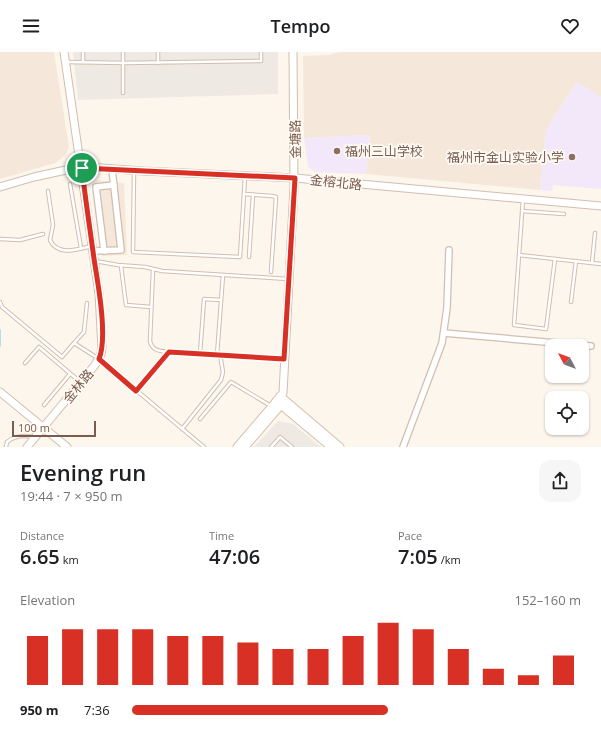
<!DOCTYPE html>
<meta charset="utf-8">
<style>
:root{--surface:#fff;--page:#f6f6f6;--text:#202124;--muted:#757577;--accent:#d93025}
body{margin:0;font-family:"Open Sans","Noto Sans SC",sans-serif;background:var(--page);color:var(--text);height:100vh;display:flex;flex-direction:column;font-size:15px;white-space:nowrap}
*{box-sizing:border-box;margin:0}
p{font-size:13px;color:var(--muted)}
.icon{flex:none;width:22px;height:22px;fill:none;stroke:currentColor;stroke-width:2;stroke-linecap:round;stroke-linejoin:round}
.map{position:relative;height:395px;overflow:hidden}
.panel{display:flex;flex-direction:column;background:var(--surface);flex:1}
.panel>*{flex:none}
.needle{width:26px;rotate:311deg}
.tools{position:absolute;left:545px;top:287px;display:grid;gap:8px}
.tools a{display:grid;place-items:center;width:44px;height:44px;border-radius:8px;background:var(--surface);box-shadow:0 1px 3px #0004;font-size:20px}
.scale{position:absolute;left:12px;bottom:10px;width:84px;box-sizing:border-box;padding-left:4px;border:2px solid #7a5c4d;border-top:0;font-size:11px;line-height:14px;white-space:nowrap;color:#7a5c4d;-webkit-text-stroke:3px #fffaf3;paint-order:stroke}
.pin{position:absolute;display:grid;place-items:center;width:34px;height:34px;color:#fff;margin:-17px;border:2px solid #fff;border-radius:50%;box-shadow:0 1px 4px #0007}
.round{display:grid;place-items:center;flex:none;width:42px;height:42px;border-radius:12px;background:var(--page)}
.summary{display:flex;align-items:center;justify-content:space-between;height:68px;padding:0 20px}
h1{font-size:22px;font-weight:600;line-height:30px}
.figures{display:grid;grid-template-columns:repeat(3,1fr);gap:6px;height:68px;padding:4px 20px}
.figures div{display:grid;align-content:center}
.figures b{font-size:20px;font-weight:600}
.figures small{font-size:11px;font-weight:400}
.figures p{font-size:11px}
.chart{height:112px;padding:8px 20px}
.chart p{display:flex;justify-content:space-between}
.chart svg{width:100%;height:72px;margin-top:4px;stroke:var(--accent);stroke-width:6}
ul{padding:0 20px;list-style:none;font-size:13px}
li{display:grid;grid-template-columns:64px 48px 1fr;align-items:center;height:30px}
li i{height:10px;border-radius:5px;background:var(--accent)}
header{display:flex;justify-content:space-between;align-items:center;height:52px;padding:0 20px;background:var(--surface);font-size:18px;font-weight:600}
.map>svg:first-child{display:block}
</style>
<header><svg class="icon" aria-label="menu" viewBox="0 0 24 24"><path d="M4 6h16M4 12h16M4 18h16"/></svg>Tempo<svg class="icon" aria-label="heart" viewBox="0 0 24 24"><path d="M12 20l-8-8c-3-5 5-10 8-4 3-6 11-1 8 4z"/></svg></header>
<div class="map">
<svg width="601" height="395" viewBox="0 0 601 395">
<rect width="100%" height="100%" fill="#fdf6ec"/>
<g fill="#f5e8da">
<polygon points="0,0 54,0 69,95 66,103 55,111 0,127"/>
<polygon points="339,0 601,0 601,45 577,30 546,78 540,138 366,122 370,83 304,86 303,4 329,3"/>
<polygon points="97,128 124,131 127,203 103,204 92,132"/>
</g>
<g fill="#efe9e4">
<polygon points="73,0 278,0 278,42 78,48"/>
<polygon points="278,369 293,372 321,395 254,395"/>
</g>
<g fill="#f3e8fa">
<polygon points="577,30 601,45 601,137 553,133 552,139 540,138 546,78"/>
<polygon points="370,83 366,122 315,120 308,115 304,86"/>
</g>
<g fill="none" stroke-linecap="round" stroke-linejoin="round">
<polyline stroke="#a5d3da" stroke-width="1.5" points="0,278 0,294"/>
<defs>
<g id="service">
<polyline points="83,0 83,10"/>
<polyline points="123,0 123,41"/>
<polyline points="158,0 158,11"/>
<polyline points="67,10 124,11 261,9 261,0"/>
<polyline points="134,120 133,200 240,205 245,125"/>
<polyline points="70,132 81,196"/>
<path d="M48,139L53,173L50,188C58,205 78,197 92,194"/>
<polyline points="244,142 272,144 276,145 271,220"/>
<polyline points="523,147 514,273 546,277 555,207"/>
<polyline points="522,159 564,162"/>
<polyline points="0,187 20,188 43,182"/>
<polyline points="519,203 601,212"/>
<polyline points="249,205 253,143"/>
<polyline points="95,209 118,213 145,215 162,219 288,227"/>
<polyline points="592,211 595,181"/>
<polyline points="121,214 126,253 151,255"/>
<path d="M153,218L150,289C152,299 160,299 169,300L284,307"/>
<polyline points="0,250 2,255 62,305 74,291 99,307 204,395"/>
<polyline points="571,250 576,209"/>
<polyline points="74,291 84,280 87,251"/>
<polyline points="200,302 204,247 221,248"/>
<polyline points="217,303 223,223"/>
<polyline points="25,311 39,295 79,329"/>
<polyline points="136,339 169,300"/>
<polyline points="44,353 70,322"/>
<polyline points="200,367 231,330 271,354"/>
<polyline points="182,377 221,328 223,320 220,303"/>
<path d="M6,395L7,390C14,384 24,383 33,385"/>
<polyline points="271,395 280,385 292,395"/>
</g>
<g id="minor">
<polyline points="93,199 121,198 112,117"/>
<polyline points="104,199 96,135 114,133"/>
<polyline points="444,281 591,294"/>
<polyline points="403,395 442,291 447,256 449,198"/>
</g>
<g id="tertiary">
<polyline points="0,135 34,125 75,116 88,115 143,119 295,126 601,154"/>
<polyline points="0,340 67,395"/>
<polyline points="283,341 294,135 293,0"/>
<polyline points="27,395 95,313 101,302 102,296 99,242 64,0"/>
</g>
<g id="secondary">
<polyline points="280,344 340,395"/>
<polyline points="276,349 331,395"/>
<polyline points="237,395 279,346"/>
<polyline points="245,395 281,353 281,348"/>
</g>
</defs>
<use href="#service" stroke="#d1beb0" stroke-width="4.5"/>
<use href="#minor" stroke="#d1beb0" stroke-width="8"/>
<use href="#tertiary" stroke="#d1beb0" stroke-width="9"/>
<use href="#secondary" stroke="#d6c0b0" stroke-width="9"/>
<use href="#service" stroke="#fff" stroke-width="2.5"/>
<use href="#minor" stroke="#fff" stroke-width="5.5"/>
<use href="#tertiary" stroke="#fff" stroke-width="7"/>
<use href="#secondary" stroke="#fff" stroke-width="7"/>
</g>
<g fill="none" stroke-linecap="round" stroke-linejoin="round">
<defs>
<path id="route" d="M82,116L295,126L284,307L169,300L136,339L99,307C108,285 98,232 94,207C90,176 85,146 82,116Z"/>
</defs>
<use href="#route" stroke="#fff" stroke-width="8"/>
<use href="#route" stroke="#d93025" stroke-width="5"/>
</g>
<g fill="#8d6e63" stroke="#fffaf3" stroke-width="1.5">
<circle cx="337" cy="99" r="4"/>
<circle cx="572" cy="105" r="4"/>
</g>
<g text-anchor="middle" stroke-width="3.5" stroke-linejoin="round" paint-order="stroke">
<g font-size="13" fill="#7a5c4d" stroke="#fffaf3">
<text transform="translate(295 87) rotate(-91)" y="5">金塘路</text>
<text transform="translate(336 130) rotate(6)" y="5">金榕北路</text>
<text transform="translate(78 334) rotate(-51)" y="5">金林路</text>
</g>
<g font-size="13" fill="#785e54" stroke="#fffaf3" text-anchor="start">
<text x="345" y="104">福州三山学校</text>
<text x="564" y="110" text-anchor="end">福州市金山实验小学</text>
</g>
</g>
</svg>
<div class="tools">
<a><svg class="needle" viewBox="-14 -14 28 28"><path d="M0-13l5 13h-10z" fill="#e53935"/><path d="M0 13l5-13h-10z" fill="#757577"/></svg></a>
<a><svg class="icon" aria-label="locate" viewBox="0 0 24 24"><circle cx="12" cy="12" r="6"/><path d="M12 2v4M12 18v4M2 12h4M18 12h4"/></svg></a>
</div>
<div class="scale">100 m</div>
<div class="pin" style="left:82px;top:116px;background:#1e9e55"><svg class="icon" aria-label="arrive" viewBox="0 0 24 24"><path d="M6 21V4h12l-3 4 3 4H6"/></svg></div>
</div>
<section class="panel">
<div class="summary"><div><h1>Evening run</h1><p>19:44 · 7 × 950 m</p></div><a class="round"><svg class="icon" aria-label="share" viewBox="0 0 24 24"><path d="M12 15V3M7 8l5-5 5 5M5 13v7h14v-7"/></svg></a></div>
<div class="figures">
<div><p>Distance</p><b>6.65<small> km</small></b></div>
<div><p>Time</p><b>47:06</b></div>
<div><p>Pace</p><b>7:05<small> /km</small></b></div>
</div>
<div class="chart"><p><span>Elevation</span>152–160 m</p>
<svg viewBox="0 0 160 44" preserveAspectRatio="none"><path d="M5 44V14M15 44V10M25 44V10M35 44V10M45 44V14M55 44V14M65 44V18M75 44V22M85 44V22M95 44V14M105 44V6M115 44V10M125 44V22M135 44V34M145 44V38M155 44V26"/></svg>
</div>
<ul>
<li><b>950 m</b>7:36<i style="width:57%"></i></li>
</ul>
</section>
